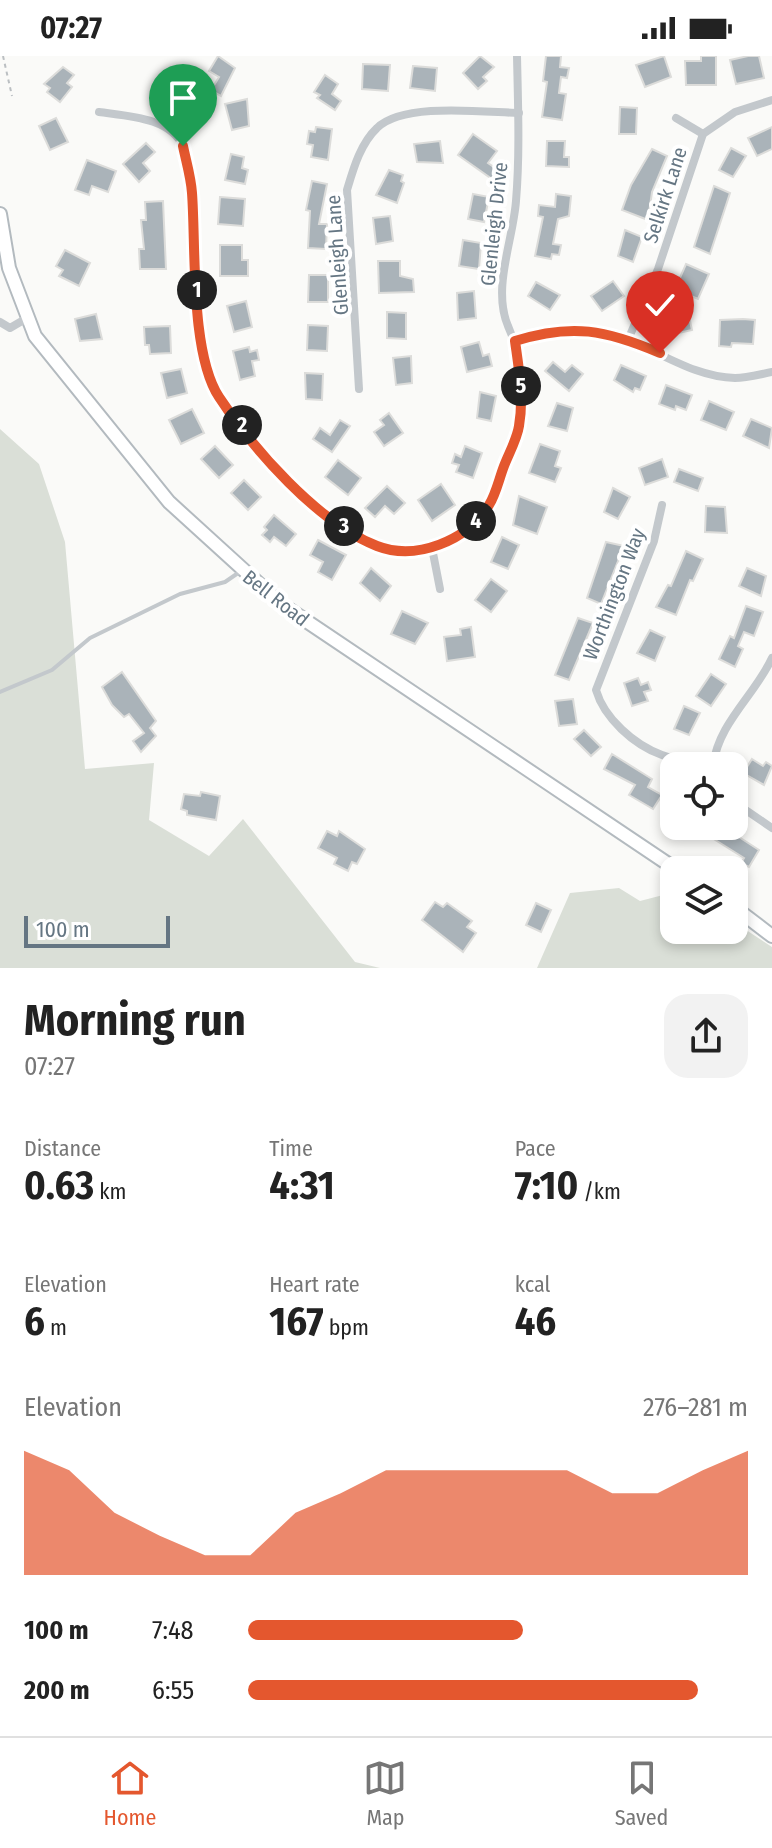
<!DOCTYPE html>
<meta charset="utf-8">
<style>
:root{--surface:#fff;--page:#f2f2f2;--text:#222;--muted:#767676;--line:#e0e0e0;--accent:#e4572e}
body{margin:0;font-family:"Fira Sans Condensed",sans-serif;background:var(--page);color:var(--text);height:100vh;display:flex;flex-direction:column;font-size:30px;white-space:nowrap}
*{box-sizing:border-box;margin:0}
p{font-size:26px;color:var(--muted)}
.icon{flex:none;width:44px;height:44px;fill:none;stroke:currentColor;stroke-width:2;stroke-linecap:round;stroke-linejoin:round}
.map{position:relative;height:912px;overflow:hidden}
.drawer{display:flex;flex-direction:column;background:var(--surface);flex:1}
.drawer>*{flex:none}
.fabs{position:absolute;left:660px;top:696px;display:grid;gap:16px}
.fabs a{display:grid;place-items:center;width:88px;height:88px;border-radius:16px;background:var(--surface);box-shadow:0 4px 12px #0003;font-size:40px}
.scale{position:absolute;left:24px;bottom:20px;width:146px;box-sizing:border-box;padding-left:8px;border:4px solid #657683;border-top:0;font-size:22px;line-height:28px;white-space:nowrap;color:#657683;-webkit-text-stroke:6px #fff;paint-order:stroke}
.pin{position:absolute;display:grid;place-items:center;width:68px;height:68px;color:#fff;margin:-82px -34px;border-radius:50% 50% 50% 0;rotate:-45deg;box-shadow:0 0 8px #0007}
.pin .icon{rotate:45deg}
.km{position:absolute;width:40px;height:40px;margin:-20px;border-radius:50%;background:#222;color:#fff;font-size:22px;line-height:40px;text-align:center}
.round{display:grid;place-items:center;flex:none;width:84px;height:84px;border-radius:24px;background:var(--page)}
.summary{display:flex;align-items:center;justify-content:space-between;height:136px;padding:0 24px}
h1{font-size:44px;font-weight:700;line-height:60px}
.stats{display:grid;grid-template-columns:repeat(3,1fr);gap:12px;height:136px;padding:8px 24px}
.stats div{display:grid;align-content:center}
.stats b{font-size:40px;font-weight:700}
.stats small{font-size:22px;font-weight:400}
.stats p{font-size:22px}
.chart{height:224px;padding:16px 24px}
.chart p{display:flex;justify-content:space-between}
.chart svg{width:100%;height:144px;margin-top:8px;fill:var(--accent);opacity:.7}
ul{padding:0 24px;list-style:none;font-size:26px}
li{display:grid;grid-template-columns:128px 96px 1fr;align-items:center;height:60px}
li i{height:20px;border-radius:10px;background:var(--accent)}
.status{display:flex;justify-content:space-between;align-items:center;height:56px;padding:0 40px;background:var(--surface);direction:ltr}
.status svg{height:22px;fill:currentColor}
.tabs{display:flex;justify-content:space-around;align-items:center;height:112px;border-top:2px solid var(--line);background:var(--surface);font-size:22px;color:var(--muted)}
.tabs a{display:grid;justify-items:center;gap:4px}
.tabs .selected{color:var(--accent)}
.map>svg:first-child{display:block}
</style>
<div class="status"><b>07:27</b><svg viewBox="0 0 49 12"><path d="M0 12V9h3v3zM5 12V6h3v6zM10 12V3h3v9zM15 12V0h3v12zM26 1h20v11H26zM47 4h2v5h-2z"/></svg></div>
<div class="map">
<svg width="772" height="912" viewBox="0 0 772 912">
<rect width="100%" height="100%" fill="#fafaf8"/>
<g fill="#dadfd7">
<polygon points="0,373 39,408 65,486 85,713 154,707 149,764 209,800 243,763 355,906 380,912 0,912"/>
<polygon points="674,828 674,874 734,874 734,866 772,891 772,912 537,912 570,837 619,832 640,845 667,838"/>
</g>
<g fill="#aab3b9" stroke="#dcdcda" stroke-width="2">
<polygon points="218,0 235,12 221,40 211,34 219,21 209,15"/>
<polygon points="480,0 494,11 483,21 487,25 478,33 463,17"/>
<polygon points="546,0 561,0 560,11 569,12 567,22 561,21 559,37 566,38 562,64 542,61 547,26 543,25"/>
<polygon points="664,0 671,21 645,31 636,9"/>
<polygon points="701,0 716,0 716,29 686,29 685,5 701,5"/>
<polygon points="748,0 759,0 764,22 736,28 730,4"/>
<polygon points="363,8 390,9 388,35 362,33"/>
<polygon points="413,10 437,12 435,35 410,32"/>
<polygon points="63,11 74,19 67,27 72,31 60,46 47,36 50,32 44,28"/>
<polygon points="325,19 338,28 332,38 341,45 335,54 317,42 320,39 314,36"/>
<polygon points="247,43 249,70 232,74 225,48"/>
<polygon points="620,51 637,52 636,78 619,78"/>
<polygon points="56,62 68,86 50,94 39,70"/>
<polygon points="316,71 332,73 328,104 311,101 313,89 307,88 309,75 315,76"/>
<polygon points="772,71 772,93 757,100 748,82"/>
<polygon points="473,78 497,95 488,107 498,114 492,123 458,99"/>
<polygon points="440,85 443,107 417,106 414,88"/>
<polygon points="547,85 565,85 564,101 569,101 569,111 546,110"/>
<polygon points="146,87 155,96 143,107 150,115 139,126 123,108"/>
<polygon points="731,92 746,100 733,121 719,114"/>
<polygon points="652,93 667,100 652,136 648,164 622,154 631,129"/>
<polygon points="231,98 244,101 242,112 248,114 245,128 225,124"/>
<polygon points="87,104 116,115 108,136 92,130 89,139 75,134"/>
<polygon points="389,114 403,119 401,125 404,127 397,147 376,139"/>
<polygon points="312,125 327,128 319,168 327,168 326,193 308,192 310,155 306,154"/>
<polygon points="714,130 730,137 710,198 694,191"/>
<polygon points="473,138 489,141 484,166 468,163"/>
<polygon points="556,138 571,140 569,160 558,163 553,188 561,189 559,199 552,198 551,203 535,200 543,161 538,160 539,149 555,151"/>
<polygon points="220,141 245,143 243,170 218,168"/>
<polygon points="163,145 166,213 140,213 139,193 144,193 141,164 146,164 145,146"/>
<polygon points="390,160 393,185 376,188 373,162"/>
<polygon points="625,174 642,181 633,206 618,200"/>
<polygon points="463,184 481,187 479,213 459,210"/>
<polygon points="220,189 242,189 242,204 248,204 248,220 220,220"/>
<polygon points="65,194 90,207 79,230 59,220 63,214 56,210"/>
<polygon points="378,205 400,205 400,220 413,223 414,236 379,237"/>
<polygon points="686,208 709,218 698,243 675,233"/>
<polygon points="309,219 328,219 328,246 308,246"/>
<polygon points="613,225 624,240 602,255 591,240"/>
<polygon points="536,226 560,239 550,254 528,240"/>
<polygon points="474,235 476,262 458,264 457,237"/>
<polygon points="246,245 252,271 234,276 227,250"/>
<polygon points="673,251 674,257 682,255 684,261 689,260 692,274 669,279 663,254"/>
<polygon points="387,256 406,257 406,283 387,282"/>
<polygon points="96,258 102,283 80,285 75,263"/>
<polygon points="743,263 755,264 753,288 732,287 731,291 719,290 720,264"/>
<polygon points="308,269 328,270 327,295 307,294"/>
<polygon points="170,270 171,297 150,298 149,289 145,289 144,271"/>
<polygon points="479,286 483,300 489,298 492,310 467,316 461,291"/>
<polygon points="249,291 250,296 257,294 259,304 252,305 255,320 240,324 233,295"/>
<polygon points="411,300 412,327 396,329 393,302"/>
<polygon points="553,306 565,316 572,309 583,318 569,335 545,315"/>
<polygon points="621,309 646,320 640,334 635,332 633,336 614,324"/>
<polygon points="181,313 187,337 167,342 161,317"/>
<polygon points="305,317 323,318 322,344 306,343"/>
<polygon points="666,329 692,339 686,354 676,350 675,354 659,348"/>
<polygon points="480,336 496,340 491,365 477,362"/>
<polygon points="709,345 734,356 726,374 701,364"/>
<polygon points="557,347 573,352 567,375 548,370"/>
<polygon points="192,353 204,377 181,388 169,364"/>
<polygon points="389,357 403,377 384,390 374,376 384,369 380,364"/>
<polygon points="751,363 772,372 769,392 743,380"/>
<polygon points="340,364 350,370 332,396 313,383 320,372 330,379"/>
<polygon points="540,388 560,395 555,410 561,412 555,426 529,417"/>
<polygon points="215,390 233,409 219,422 201,403"/>
<polygon points="465,390 482,397 473,422 456,416 459,409 452,407 455,398 461,401"/>
<polygon points="662,403 668,421 645,429 639,412"/>
<polygon points="338,404 361,422 348,439 325,421"/>
<polygon points="679,413 703,422 698,435 674,426"/>
<polygon points="244,424 261,441 248,454 231,437"/>
<polygon points="441,428 455,449 432,465 418,444"/>
<polygon points="387,430 405,447 394,458 385,450 375,461 365,452"/>
<polygon points="613,432 630,441 618,463 604,456"/>
<polygon points="519,440 547,451 537,478 513,469"/>
<polygon points="706,450 725,451 727,477 705,476"/>
<polygon points="274,459 296,478 286,490 274,481 270,486 262,479 267,474 264,471"/>
<polygon points="502,481 519,489 508,513 491,506"/>
<polygon points="318,484 346,499 332,524 318,516 323,506 310,499"/>
<polygon points="606,486 624,490 601,548 587,542"/>
<polygon points="686,495 703,503 693,525 690,524 676,559 656,551 668,529 671,530"/>
<polygon points="371,512 391,530 380,545 360,527"/>
<polygon points="747,512 766,520 761,540 739,530"/>
<polygon points="491,523 507,535 491,556 475,544"/>
<polygon points="746,550 763,556 754,580 744,576 738,590 743,593 735,611 719,603 730,580 734,582"/>
<polygon points="402,555 428,567 415,588 391,578"/>
<polygon points="578,562 593,567 569,624 555,619"/>
<polygon points="471,571 475,601 447,605 444,581 461,579 460,573"/>
<polygon points="650,574 665,581 655,605 637,597"/>
<polygon points="122,616 156,665 150,672 156,680 141,696 133,685 144,677 129,658 124,661 112,649 102,631"/>
<polygon points="711,618 726,628 711,650 696,640"/>
<polygon points="638,622 641,629 648,626 651,634 644,636 648,645 632,650 624,627"/>
<polygon points="573,643 577,668 559,670 555,645"/>
<polygon points="684,650 700,657 689,679 674,673"/>
<polygon points="584,674 601,691 591,700 574,683"/>
<polygon points="612,698 652,723 648,731 662,739 653,753 629,739 635,729 604,713"/>
<polygon points="752,703 763,710 766,706 772,710 764,729 743,717"/>
<polygon points="201,736 220,740 216,764 187,759 187,755 181,753 184,738 200,740"/>
<polygon points="693,770 722,770 759,794 749,811 741,807 744,802"/>
<polygon points="327,775 337,780 339,775 365,793 357,808 352,806 348,815 334,808 337,802 318,792"/>
<polygon points="435,846 443,851 447,847 472,865 467,871 476,877 463,896 422,864"/>
<polygon points="536,847 551,854 541,876 526,869"/>
</g>
<g fill="none" stroke-linecap="round" stroke-linejoin="round">
<defs>
<g id="secondary">
<polyline points="0,158 9,212 35,280 169,446 281,548 677,814"/>
<polyline points="734,851 772,880"/>
</g>
</defs>
<use href="#secondary" stroke="#b3babf" stroke-width="16"/>
<polyline stroke="#bbbfc2" stroke-width="2" stroke-dasharray="4 4" stroke-linecap="butt" points="3,0 12,40"/>
<polyline stroke="#c3c8cc" stroke-width="4" points="0,636 52,614 90,582 180,538 225,526 241,515"/>
<g stroke="#c3c8cc" stroke-width="8">
<path d="M99,56C127,60 171,61 184,92C197,122 192,161 194,194C197,240 197,294 217,337C222,349 234,360 243,370C272,407 302,441 341,468C380,495 422,504 463,476C485,462 493,440 502,416C521,367 531,321 508,270C492,232 513,185 516,145C520,97 518,48 517,0"/>
<polyline points="676,62 703,78"/>
<polyline points="0,266 10,272 27,262"/>
<polyline points="628,284 658,213 703,78 735,56 772,44"/>
<path d="M515,285C537,278 559,271 582,273C636,275 681,321 735,322C747,322 761,318 772,316"/>
<path d="M359,333L347,134C353,114 360,88 377,72C403,46 483,56 519,57"/>
<path d="M662,449L654,485L596,634C604,662 634,689 662,699C677,705 696,706 712,709"/>
<polyline points="432,492 440,533"/>
<path d="M713,710C718,667 755,639 772,602"/>
<polyline points="734,746 772,772"/>
</g>
<use href="#secondary" stroke="#fff" stroke-width="12"/>
</g>
<g fill="none" stroke-linecap="round" stroke-linejoin="round">
<defs>
<path id="route" d="M183,90C186,105 191,121 192,137C196,190 190,297 219,341C253,393 318,467 377,490C416,505 467,485 489,449C496,438 499,423 504,410C509,397 517,383 519,370C524,341 519,314 515,285C572,267 606,274 660,297"/>
</defs>
<use href="#route" stroke="#fff" stroke-width="16"/>
<use href="#route" stroke="#e4572e" stroke-width="10"/>
</g>
<g text-anchor="middle" stroke-width="8" stroke-linejoin="round" paint-order="stroke">
<g font-size="20" fill="#657683" stroke="#fff">
<text transform="translate(665 139) rotate(-72)" y="7">Selkirk Lane</text>
<text transform="translate(494 168) rotate(-84)" y="7">Glenleigh Drive</text>
<text transform="translate(337 199) rotate(-94)" y="7">Glenleigh Lane</text>
<text transform="translate(614 538) rotate(-69)" y="7">Worthington Way</text>
<text transform="translate(276 542) rotate(38)" y="7">Bell Road</text>
</g>
</g>
</svg>
<div class="fabs">
<a><svg class="icon" aria-label="locate" viewBox="0 0 24 24"><circle cx="12" cy="12" r="6"/><path d="M12 2v4M12 18v4M2 12h4M18 12h4"/></svg></a>
<a><svg class="icon" aria-label="layers" viewBox="0 0 24 24"><path d="M12 4l9 5-9 5-9-5zM3 14l9 5 9-5"/></svg></a>
</div>
<div class="scale">100 m</div>
<div class="pin" style="left:183px;top:90px;background:#1e9e55"><svg class="icon" aria-label="arrive" viewBox="0 0 24 24"><path d="M6 21V4h12l-3 4 3 4H6"/></svg></div>
<div class="pin" style="left:660px;top:297px;background:#d93025"><svg class="icon" aria-label="check" viewBox="0 0 24 24"><path d="M5 12l5 5 9-10"/></svg></div>
<b class="km" style="left:197px;top:234px">1</b>
<b class="km" style="left:242px;top:369px">2</b>
<b class="km" style="left:344px;top:470px">3</b>
<b class="km" style="left:476px;top:465px">4</b>
<b class="km" style="left:521px;top:330px">5</b>
</div>
<section class="drawer">
<div class="summary"><div><h1>Morning run</h1><p>07:27</p></div><a class="round"><svg class="icon" aria-label="share" viewBox="0 0 24 24"><path d="M12 15V3M7 8l5-5 5 5M5 13v7h14v-7"/></svg></a></div>
<div class="stats">
<div><p>Distance</p><b>0.63<small> km</small></b></div>
<div><p>Time</p><b>4:31</b></div>
<div><p>Pace</p><b>7:10<small> /km</small></b></div>
</div>
<div class="stats">
<div><p>Elevation</p><b>6<small> m</small></b></div>
<div><p>Heart rate</p><b>167<small> bpm</small></b></div>
<div><p>kcal</p><b>46</b></div>
</div>
<div class="chart"><p><span>Elevation</span>276–281 m</p>
<svg viewBox="0 0 160 44" preserveAspectRatio="none"><path d="M0 44V6L10 12L20 25L30 32L40 38L50 38L60 25L70 19L80 12L90 12L100 12L110 12L120 12L130 19L140 19L150 12L160 6V44z"/></svg>
</div>
<ul>
<li><b>100 m</b>7:48<i style="width:55%"></i></li>
<li><b>200 m</b>6:55<i style="width:90%"></i></li>
</ul>
</section>
<nav class="tabs">
<a class="selected"><svg class="icon" aria-label="home" viewBox="0 0 24 24"><path d="M3 11l9-7 9 7M6 9v11h12V9"/></svg>Home</a>
<a><svg class="icon" aria-label="map" viewBox="0 0 24 24"><path d="M3 6l6-2 6 2 6-2v14l-6 2-6-2-6 2zM9 4v14M15 6v14"/></svg>Map</a>
<a><svg class="icon" aria-label="saved" viewBox="0 0 24 24"><path d="M7 4h10v16l-5-4-5 4z"/></svg>Saved</a>
</nav>
